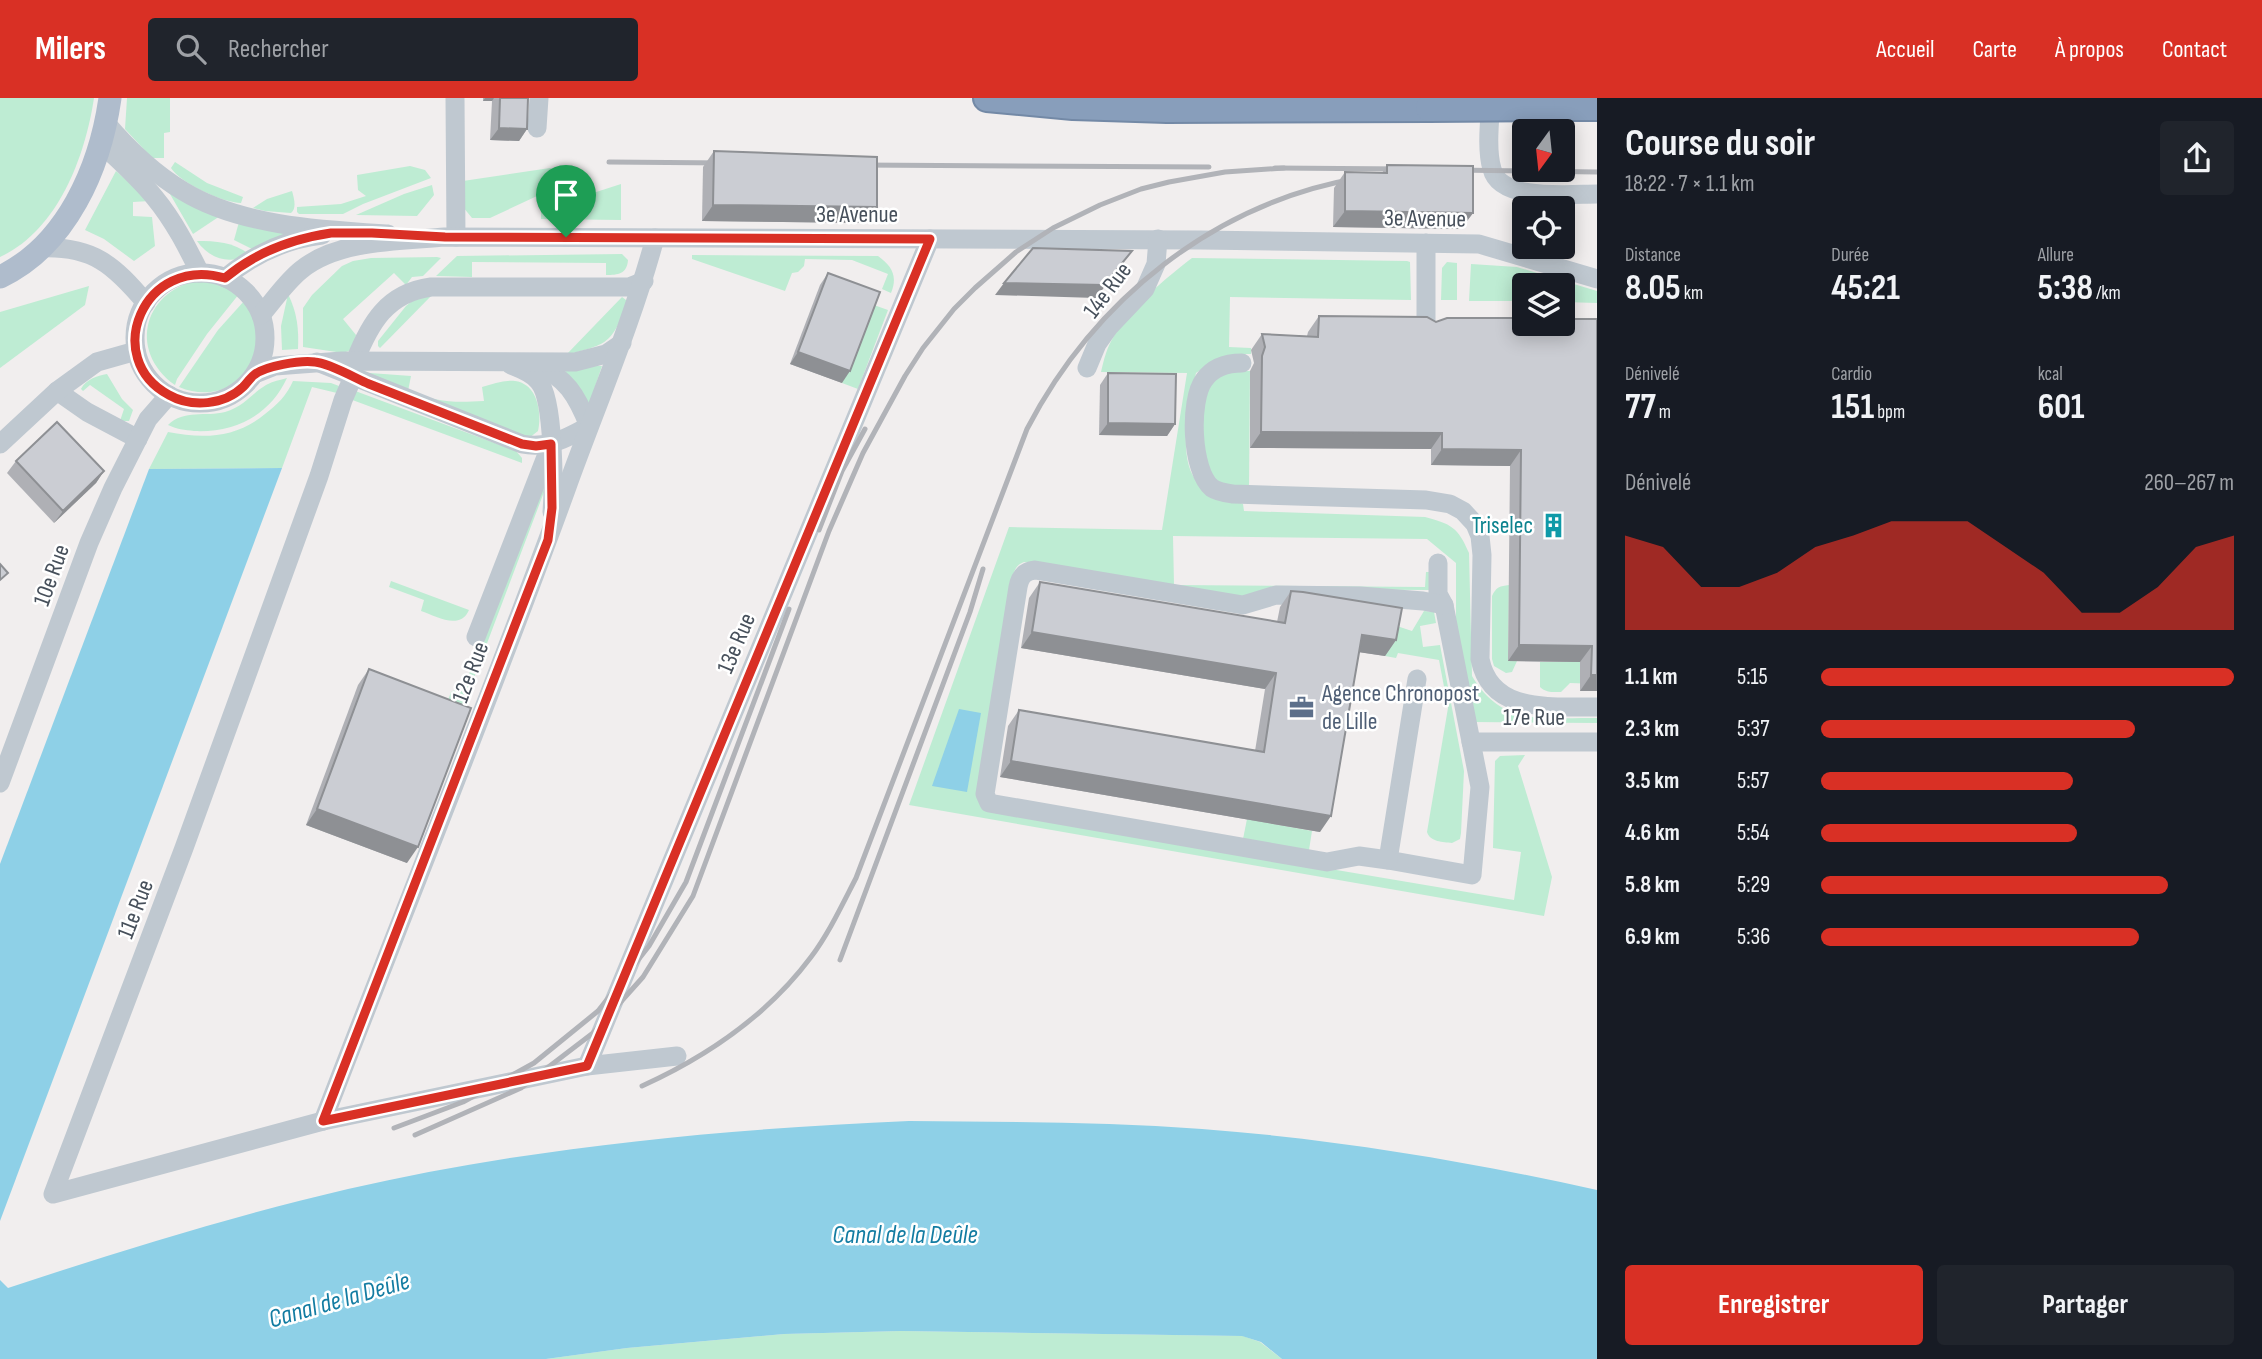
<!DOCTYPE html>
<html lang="fr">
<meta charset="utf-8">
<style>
:root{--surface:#171b24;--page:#20242c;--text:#f1f3f6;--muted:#9ea1a6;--accent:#d93025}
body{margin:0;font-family:"Sofia Sans Condensed",sans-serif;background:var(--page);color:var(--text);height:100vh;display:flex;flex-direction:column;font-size:26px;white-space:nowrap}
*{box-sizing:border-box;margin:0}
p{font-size:23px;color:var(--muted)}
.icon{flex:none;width:38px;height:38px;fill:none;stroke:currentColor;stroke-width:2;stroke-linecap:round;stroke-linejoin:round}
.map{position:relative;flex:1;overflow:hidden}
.panel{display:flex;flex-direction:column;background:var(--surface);width:665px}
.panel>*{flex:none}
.needle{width:46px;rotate:195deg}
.tools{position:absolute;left:1512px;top:21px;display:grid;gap:14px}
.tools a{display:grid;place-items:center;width:63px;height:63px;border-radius:7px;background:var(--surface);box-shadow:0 4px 18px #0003;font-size:35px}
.pin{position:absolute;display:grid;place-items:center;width:60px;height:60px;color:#fff;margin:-72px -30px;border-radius:50% 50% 50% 0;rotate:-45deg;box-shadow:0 0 7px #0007}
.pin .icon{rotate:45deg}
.round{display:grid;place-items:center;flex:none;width:74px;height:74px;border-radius:7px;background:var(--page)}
.head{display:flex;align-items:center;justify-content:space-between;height:119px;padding:0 28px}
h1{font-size:38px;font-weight:700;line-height:52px}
.stats{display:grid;grid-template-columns:repeat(3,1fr);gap:10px;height:119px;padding:7px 28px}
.stats div{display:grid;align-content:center}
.stats b{font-size:35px;font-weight:700}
.stats small{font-size:19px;font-weight:400}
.stats p{font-size:19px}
.chart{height:196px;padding:14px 28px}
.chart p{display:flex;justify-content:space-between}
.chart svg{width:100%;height:126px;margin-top:7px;fill:var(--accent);opacity:.7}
.primary-button{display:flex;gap:14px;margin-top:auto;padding:14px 28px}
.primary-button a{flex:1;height:80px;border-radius:7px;background:var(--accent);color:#fff;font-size:28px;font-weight:700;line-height:80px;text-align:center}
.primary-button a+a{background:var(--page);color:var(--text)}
ul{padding:0 28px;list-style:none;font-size:23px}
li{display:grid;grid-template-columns:112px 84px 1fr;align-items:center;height:52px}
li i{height:18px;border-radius:9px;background:var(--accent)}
header{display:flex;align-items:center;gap:42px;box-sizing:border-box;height:98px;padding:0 35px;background:var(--accent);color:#fff}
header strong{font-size:33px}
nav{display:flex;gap:38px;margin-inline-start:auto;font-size:24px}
.search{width:490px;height:63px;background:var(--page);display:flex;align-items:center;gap:18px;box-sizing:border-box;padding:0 24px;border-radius:7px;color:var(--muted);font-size:26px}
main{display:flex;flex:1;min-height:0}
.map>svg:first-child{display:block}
</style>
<header>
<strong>Milers</strong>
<div class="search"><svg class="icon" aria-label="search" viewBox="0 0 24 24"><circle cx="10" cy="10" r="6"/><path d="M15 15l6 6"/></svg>Rechercher</div>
<nav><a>Accueil</a><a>Carte</a><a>À propos</a><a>Contact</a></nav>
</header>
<main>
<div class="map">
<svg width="1597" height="1261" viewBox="0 0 1597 1261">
<rect width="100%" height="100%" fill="#f1eeee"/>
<g fill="#beecd3">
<path d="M0,0H94C85,59 58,132 0,159Z"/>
<polygon points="127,0 170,0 170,34 164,35 164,60 152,60 125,31"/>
<path d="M175,64L207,85L243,99L241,105C224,105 180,85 171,70Z"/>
<polygon points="410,68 425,72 431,80 363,106 343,116 299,116 297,114 297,109 341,106 366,98 358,92 357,77"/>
<path d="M550,70C560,72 562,76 563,86L490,120H472L463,109V83Z"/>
<polygon points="116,73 150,103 133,104 133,118 152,119 155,148 134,163 104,141 85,132"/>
<polygon points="147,76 220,118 193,136 170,96"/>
<polygon points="621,86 621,122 541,121 541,114 559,106"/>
<polygon points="432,87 434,97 417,118 356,117 404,96"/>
<path d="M292,93C294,100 297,110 291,115L265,113L253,110L267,101Z"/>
<polygon points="239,124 292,133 254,152 234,142"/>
<path d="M197,143C216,143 233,144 249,156C229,168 209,160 197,143Z"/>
<path d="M622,156L628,162C627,176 618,177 606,177V165L472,164V179L436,178L457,158Z"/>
<path d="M692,157L878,158C892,168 898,178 891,195L882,191L888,176L852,162L805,161L804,168L798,174L792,175L785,193L692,161Z"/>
<polygon points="437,159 441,160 423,178 412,179 406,187 394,175 343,221 356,237 354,251 343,255 303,249 303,210 312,197 342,168 353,163 371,160"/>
<path d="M1192,160L1407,163L1410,164L1411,202L1230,199L1229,249L1251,250V256C1225,255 1217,261 1196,275C1190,305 1175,361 1199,386C1206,393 1233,401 1243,406L1244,413L1425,419C1451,426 1458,429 1469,455L1472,578C1503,630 1544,619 1597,620V625L1474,624L1456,537V465L1427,441L1173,438L1174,487L1425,489L1426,474H1430V492L1266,491L1246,499L1024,464C1015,467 1014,474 1012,483L977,695L993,714L1514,802L1521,754L1493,750L1495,663L1500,658L1525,657L1518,668L1552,779L1544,818L909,707L1009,429L1162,432L1187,275L1101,274C1104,261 1107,249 1114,238C1128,212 1168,178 1192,160Z"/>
<polygon points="1447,164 1457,165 1457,202 1441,202 1442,170"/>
<polygon points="1471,166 1517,169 1597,193 1597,205 1563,204 1563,187 1524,187 1524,203 1469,203"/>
<path d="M203,182L228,188L239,196L207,236L177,281L175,287C126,252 145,189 203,182Z"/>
<polygon points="89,188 85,207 0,270 0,214"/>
<path d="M288,196C297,214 299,231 298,251L282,252L281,228Z"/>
<polygon points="432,197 380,250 378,248 378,243 406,208 417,199"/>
<path d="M622,199L626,202L627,206C611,247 607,246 566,257Z"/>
<path d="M245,202C280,251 236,313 179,289L218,232Z"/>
<polygon points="871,206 888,212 858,291 842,285"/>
<polygon points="599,268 602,268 589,307 562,269"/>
<path d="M1250,273L1249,389C1239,389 1224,388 1216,382C1196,366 1197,293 1218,279C1227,273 1240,273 1250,273Z"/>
<path d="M370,275L411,278L408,293C439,304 451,305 484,303L482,289C493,286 504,282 515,283C538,286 542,315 538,333L529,340H521L369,282L368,277Z"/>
<path d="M107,276L122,301L133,312L129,323H120L124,311L90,287L83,293L81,291C86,281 97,278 107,276Z"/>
<path d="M287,280C270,317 235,335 194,333C185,332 176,331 168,327C184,311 206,319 225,314C245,308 251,296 266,287C273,283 280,282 287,280Z"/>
<path d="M293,283L331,285L339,288L337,295L312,289L282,370L149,371L168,334C204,341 236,340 265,316C277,307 287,297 293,283Z"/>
<polygon points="350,291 516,353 522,360 522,365 347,300"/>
<polygon points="541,381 544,394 457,625 442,619 451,594 465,587"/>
<path d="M391,483L469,512C460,533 436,518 421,513L424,502L389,489Z"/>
<path d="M1509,487L1508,563H1517L1512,574L1506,575L1494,568L1492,561V498C1496,489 1500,488 1509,487Z"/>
<path d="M1424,513L1434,514L1436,525L1420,528L1423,549L1440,547L1464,673L1461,735L1460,741L1452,745C1443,744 1430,744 1427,734L1448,610L1439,562L1398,555L1396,560L1385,558L1391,526L1412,533Z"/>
<path d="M1540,564H1597V586L1570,585L1561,594C1554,594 1546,595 1540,589Z"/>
<polygon points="1247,721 1312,733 1309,752 1243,741"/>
<polygon points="901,1233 1243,1238 1260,1244 1282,1261 546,1261 627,1250 784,1236"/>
</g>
<g fill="#8ed0e7">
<polygon points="282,370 0,1123 0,766 149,371"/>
<polygon points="959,611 981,615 967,694 932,688"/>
<path d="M909,1023C1007,1024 1105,1024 1202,1031C1335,1041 1467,1063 1597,1092V1261H1282L1261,1244L1242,1238L901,1233L784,1236L627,1250L546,1261H0V1182L8,1190C120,1153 232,1118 348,1091C532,1049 721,1031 909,1023Z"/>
</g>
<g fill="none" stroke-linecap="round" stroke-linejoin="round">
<defs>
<g id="highway">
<polyline points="987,0 1073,8 1167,11 1429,10"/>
<polyline points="1542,9 1597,9"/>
</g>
</defs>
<use href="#highway" stroke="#7389a6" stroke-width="30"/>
<g stroke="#bfc8d0" stroke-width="19">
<polyline points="455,0 456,139"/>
<path d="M1491,0C1490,21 1486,51 1492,71C1500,104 1570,96 1597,96"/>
<path d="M106,25C128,51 153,75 183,93C240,128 322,132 388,136"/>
<polyline points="537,30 539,0"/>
<path d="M101,45C119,63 139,80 155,100C174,123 187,149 200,175"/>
<path d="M41,150C93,148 114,167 146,205"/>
<circle cx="200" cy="240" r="65"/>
<path d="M225,180C253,157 286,141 322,137"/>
<path d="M261,217C274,202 286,184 301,172C337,142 400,143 445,139L1200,142L1479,146L1597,181"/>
<polyline points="1426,228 1426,145"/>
<path d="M355,263C370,225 387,195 431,189H629L644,183"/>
<path d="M317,264L522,346C548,351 567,340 589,328C576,296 567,281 535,265"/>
<path d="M1242,265C1226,265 1213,269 1204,282C1189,302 1191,373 1212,390C1218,394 1226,395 1233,396L1426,402L1450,406L1463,413L1475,426L1480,438L1482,457L1480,561C1491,617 1553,608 1597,609"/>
<path d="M511,267C521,271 533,275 539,284C554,301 554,390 552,414"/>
<polyline points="1087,270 1097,246 1109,229 1145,191 1156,166 1158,141"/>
<polyline points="255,276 275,268 342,263 575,264 606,256 622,245"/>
<polyline points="353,279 343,302 319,378 184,750 53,1096 323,1023 587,968 677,958"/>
<polyline points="57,293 87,314 138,341"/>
<polyline points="0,346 57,293 97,264 136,253"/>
<polyline points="476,539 551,346"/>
<polyline points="1417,581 1388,762 1472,777 1480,689 1444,507 1438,496 1438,465"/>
<polyline points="1471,644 1597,644"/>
<polyline points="0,685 89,445 113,390 148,321 169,297"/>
<path d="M1388,762L1359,758L1327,764L989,705L985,696L1018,489C1020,479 1024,473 1035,472L1243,507L1276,497L1360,498L1423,503L1444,507"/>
<polyline points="587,968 930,141"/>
<path d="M323,1023C404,812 490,602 567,389C597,306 632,225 655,140"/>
</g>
<path stroke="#afbccc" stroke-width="23" d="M0,179C67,147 100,70 110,0"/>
<use href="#highway" stroke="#889ebb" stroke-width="26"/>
<g stroke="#b1b3b8" stroke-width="5">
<polyline points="609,64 726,65"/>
<polyline points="859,67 1209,69"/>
<polyline points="1275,70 1405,71"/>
<polyline points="1454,72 1597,74"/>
<polyline points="819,432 842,373 865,331"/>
<polyline points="840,862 970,514 983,471"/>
<path d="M642,988C708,958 767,918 811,859C829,835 842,807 856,780L1027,331C1094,202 1214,105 1359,80"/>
<polyline points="394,1030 463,1004 534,965 598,913 649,848 686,784 789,511"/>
<polyline points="415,1037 521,990 593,935 643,879 693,798 829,433 863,355 905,278 923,250 954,211 975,190 1016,154 1053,130 1100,107 1141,91 1169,84 1225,74 1284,70"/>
</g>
<defs>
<polyline id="highway-bridge" points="1429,10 1542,9"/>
</defs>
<use href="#highway-bridge" stroke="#7389a6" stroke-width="30" stroke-linecap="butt"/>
<use href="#highway-bridge" stroke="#889ebb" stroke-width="26"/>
</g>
<g fill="#afb0b5">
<polygon points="483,0 528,0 527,31 519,43 490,42 492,3 483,3"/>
<polygon points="714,53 866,125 702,123 703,69"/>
<polygon points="1387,67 1473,115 1461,131 1333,129 1334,90 1345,74 1382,75"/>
<polygon points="828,175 842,285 790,266 820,187"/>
<polygon points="1319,218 1436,224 1563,226 1597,593 1580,593 1580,564 1508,563 1510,368 1431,367 1431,351 1250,350 1250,273 1254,265 1251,252 1262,236 1307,238 1308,234"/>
<polygon points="1108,275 1175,326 1167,338 1099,337 1100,287"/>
<polygon points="16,363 104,373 96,385 54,425 7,375"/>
<polygon points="1040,484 1277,524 1280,509 1291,493 1396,542 1385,558 1359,554 1320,734 1000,679 1008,628 1019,612 1255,653 1265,591 1021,550 1029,500"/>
<polygon points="369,571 407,765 306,727 358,587"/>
</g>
<g fill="#8e9094">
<polygon points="485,0 494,0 492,3 483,3"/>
<polygon points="499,30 527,31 519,43 490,42"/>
<polygon points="713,107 877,109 866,125 702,123"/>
<polygon points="1345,113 1473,115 1461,131 1333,129"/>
<polygon points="1132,153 1096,200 995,197 1004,185"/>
<polygon points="798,254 850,273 842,285 790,266"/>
<polygon points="1108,325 1175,326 1167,338 1099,337"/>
<polygon points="1261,334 1442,335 1431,351 1250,350"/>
<polygon points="1442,351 1521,352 1510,368 1431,367"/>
<polygon points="104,373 96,385 54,425 63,413"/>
<polygon points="1032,534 1276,575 1265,591 1021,550"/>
<polygon points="1362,537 1396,542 1385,558 1351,553"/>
<polygon points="1519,547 1592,548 1580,564 1508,563"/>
<polygon points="1591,577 1597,577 1597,593 1580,593"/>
<polygon points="1011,663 1331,718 1320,734 1000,679"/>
<polygon points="317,711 418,749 407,765 306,727"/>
</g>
<g fill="#cbcdd3" stroke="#8e9094" stroke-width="2">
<polygon points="500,0 528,0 527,31 499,30"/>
<polygon points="714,53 877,59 877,109 713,107"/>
<polygon points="1387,67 1473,68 1473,115 1345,113 1345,74 1387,75"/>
<polygon points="1033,150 1132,153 1104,187 1004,185"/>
<polygon points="828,175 880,194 850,273 798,254"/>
<polygon points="1319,218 1427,219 1436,224 1447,220 1524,220 1524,226 1563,226 1563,221 1597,221 1597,577 1591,577 1592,548 1519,547 1521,352 1442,351 1442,335 1261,334 1262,258 1265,249 1262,236 1318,239"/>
<polygon points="1108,275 1176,276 1175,326 1108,325"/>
<polygon points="57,324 104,373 63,413 16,363"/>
<polygon points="0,466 8,475 0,482"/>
<polygon points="1040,484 1285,525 1291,493 1303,494 1402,510 1396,542 1362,537 1331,718 1011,663 1019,612 1264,654 1276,575 1032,534"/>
<polygon points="369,571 471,610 418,749 317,711"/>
</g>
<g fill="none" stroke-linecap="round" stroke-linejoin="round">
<defs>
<path id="route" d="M331,135H372L445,139L930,141L587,968L323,1023L548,442L552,410L551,346L536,348L522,346C471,326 420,306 369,286C355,280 329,265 315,264C300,262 265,268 254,277C250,280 247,285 243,289C224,307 192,310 169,297C101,261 143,156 225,180C256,154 291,141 331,135Z"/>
</defs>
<use href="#route" stroke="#fff" stroke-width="14"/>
<use href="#route" stroke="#d93025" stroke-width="9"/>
</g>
<defs>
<symbol id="building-bare" viewBox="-9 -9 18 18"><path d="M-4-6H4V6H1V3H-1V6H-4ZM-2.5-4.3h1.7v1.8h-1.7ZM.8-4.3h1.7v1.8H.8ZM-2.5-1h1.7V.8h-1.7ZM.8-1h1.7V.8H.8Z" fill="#0f9aa8" stroke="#fff" stroke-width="2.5" paint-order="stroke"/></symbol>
<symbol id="office-bare" viewBox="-9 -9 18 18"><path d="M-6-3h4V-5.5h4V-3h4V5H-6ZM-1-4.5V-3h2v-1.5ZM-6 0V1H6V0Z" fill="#5c6f8a" stroke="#fff" stroke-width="2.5" paint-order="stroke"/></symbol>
</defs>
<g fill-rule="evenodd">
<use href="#building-bare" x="1536" y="410" width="35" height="35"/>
<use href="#office-bare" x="1284" y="592" width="35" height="35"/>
</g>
<g text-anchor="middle" stroke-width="5" stroke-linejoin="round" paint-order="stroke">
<g font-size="24" fill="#47505b" stroke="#fff">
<text x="857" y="124">3e Avenue</text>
<text transform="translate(1425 120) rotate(1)" y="8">3e Avenue</text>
<text transform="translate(1107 192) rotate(-53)" y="8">14e Rue</text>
<text transform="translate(51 477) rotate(-70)" y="8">10e Rue</text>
<text transform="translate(736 545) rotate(-67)" y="8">13e Rue</text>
<text transform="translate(470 574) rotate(-69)" y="8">12e Rue</text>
<text x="1534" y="627">17e Rue</text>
<text transform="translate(135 811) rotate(-69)" y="8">11e Rue</text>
</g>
<g font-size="24" fill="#0d838f" stroke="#fff" text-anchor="end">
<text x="1533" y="435">Triselec</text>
</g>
<g font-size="24" fill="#4e5e75" stroke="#fff" text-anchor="start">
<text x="1322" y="603">Agence Chronopost<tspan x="1322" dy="28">de Lille</tspan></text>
</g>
<g font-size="26" font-style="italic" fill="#137ca2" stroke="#fff">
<text x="905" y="1145">Canal de la Deûle</text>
<text transform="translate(339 1201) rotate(-16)" y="9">Canal de la Deûle</text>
</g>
</g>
</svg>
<div class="tools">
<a><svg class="needle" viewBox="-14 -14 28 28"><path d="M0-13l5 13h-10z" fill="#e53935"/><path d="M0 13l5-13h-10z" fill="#9ea1a6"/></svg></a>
<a><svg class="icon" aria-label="locate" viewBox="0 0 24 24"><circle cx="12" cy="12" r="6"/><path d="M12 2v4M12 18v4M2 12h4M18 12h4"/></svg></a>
<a><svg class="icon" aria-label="layers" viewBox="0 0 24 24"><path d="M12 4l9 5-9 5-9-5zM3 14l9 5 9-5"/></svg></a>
</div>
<div class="pin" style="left:566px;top:139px;background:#1e9e55"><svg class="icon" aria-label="arrive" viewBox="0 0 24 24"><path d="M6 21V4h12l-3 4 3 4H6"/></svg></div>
</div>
<section class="panel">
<div class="head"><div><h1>Course du soir</h1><p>18:22 · 7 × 1.1 km</p></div><a class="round"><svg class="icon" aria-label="share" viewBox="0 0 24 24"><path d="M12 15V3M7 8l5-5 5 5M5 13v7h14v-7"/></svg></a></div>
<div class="stats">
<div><p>Distance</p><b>8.05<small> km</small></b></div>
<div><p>Durée</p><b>45:21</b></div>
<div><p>Allure</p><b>5:38<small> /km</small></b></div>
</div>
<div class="stats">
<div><p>Dénivelé</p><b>77<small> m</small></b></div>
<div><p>Cardio</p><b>151<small> bpm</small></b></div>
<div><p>kcal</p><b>601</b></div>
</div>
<div class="chart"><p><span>Dénivelé</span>260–267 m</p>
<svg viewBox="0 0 160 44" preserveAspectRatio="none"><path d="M0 44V11L10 15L20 29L30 29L40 24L50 15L60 11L70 6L80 6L90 6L100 15L110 24L120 38L130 38L140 29L150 15L160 11V44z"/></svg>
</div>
<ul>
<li><b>1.1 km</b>5:15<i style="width:100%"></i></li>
<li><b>2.3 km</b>5:37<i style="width:76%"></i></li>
<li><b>3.5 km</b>5:57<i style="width:61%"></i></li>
<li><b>4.6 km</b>5:54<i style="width:62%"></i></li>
<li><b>5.8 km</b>5:29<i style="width:84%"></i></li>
<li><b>6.9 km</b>5:36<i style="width:77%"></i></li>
</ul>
<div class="primary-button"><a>Enregistrer</a><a>Partager</a></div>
</section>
</main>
